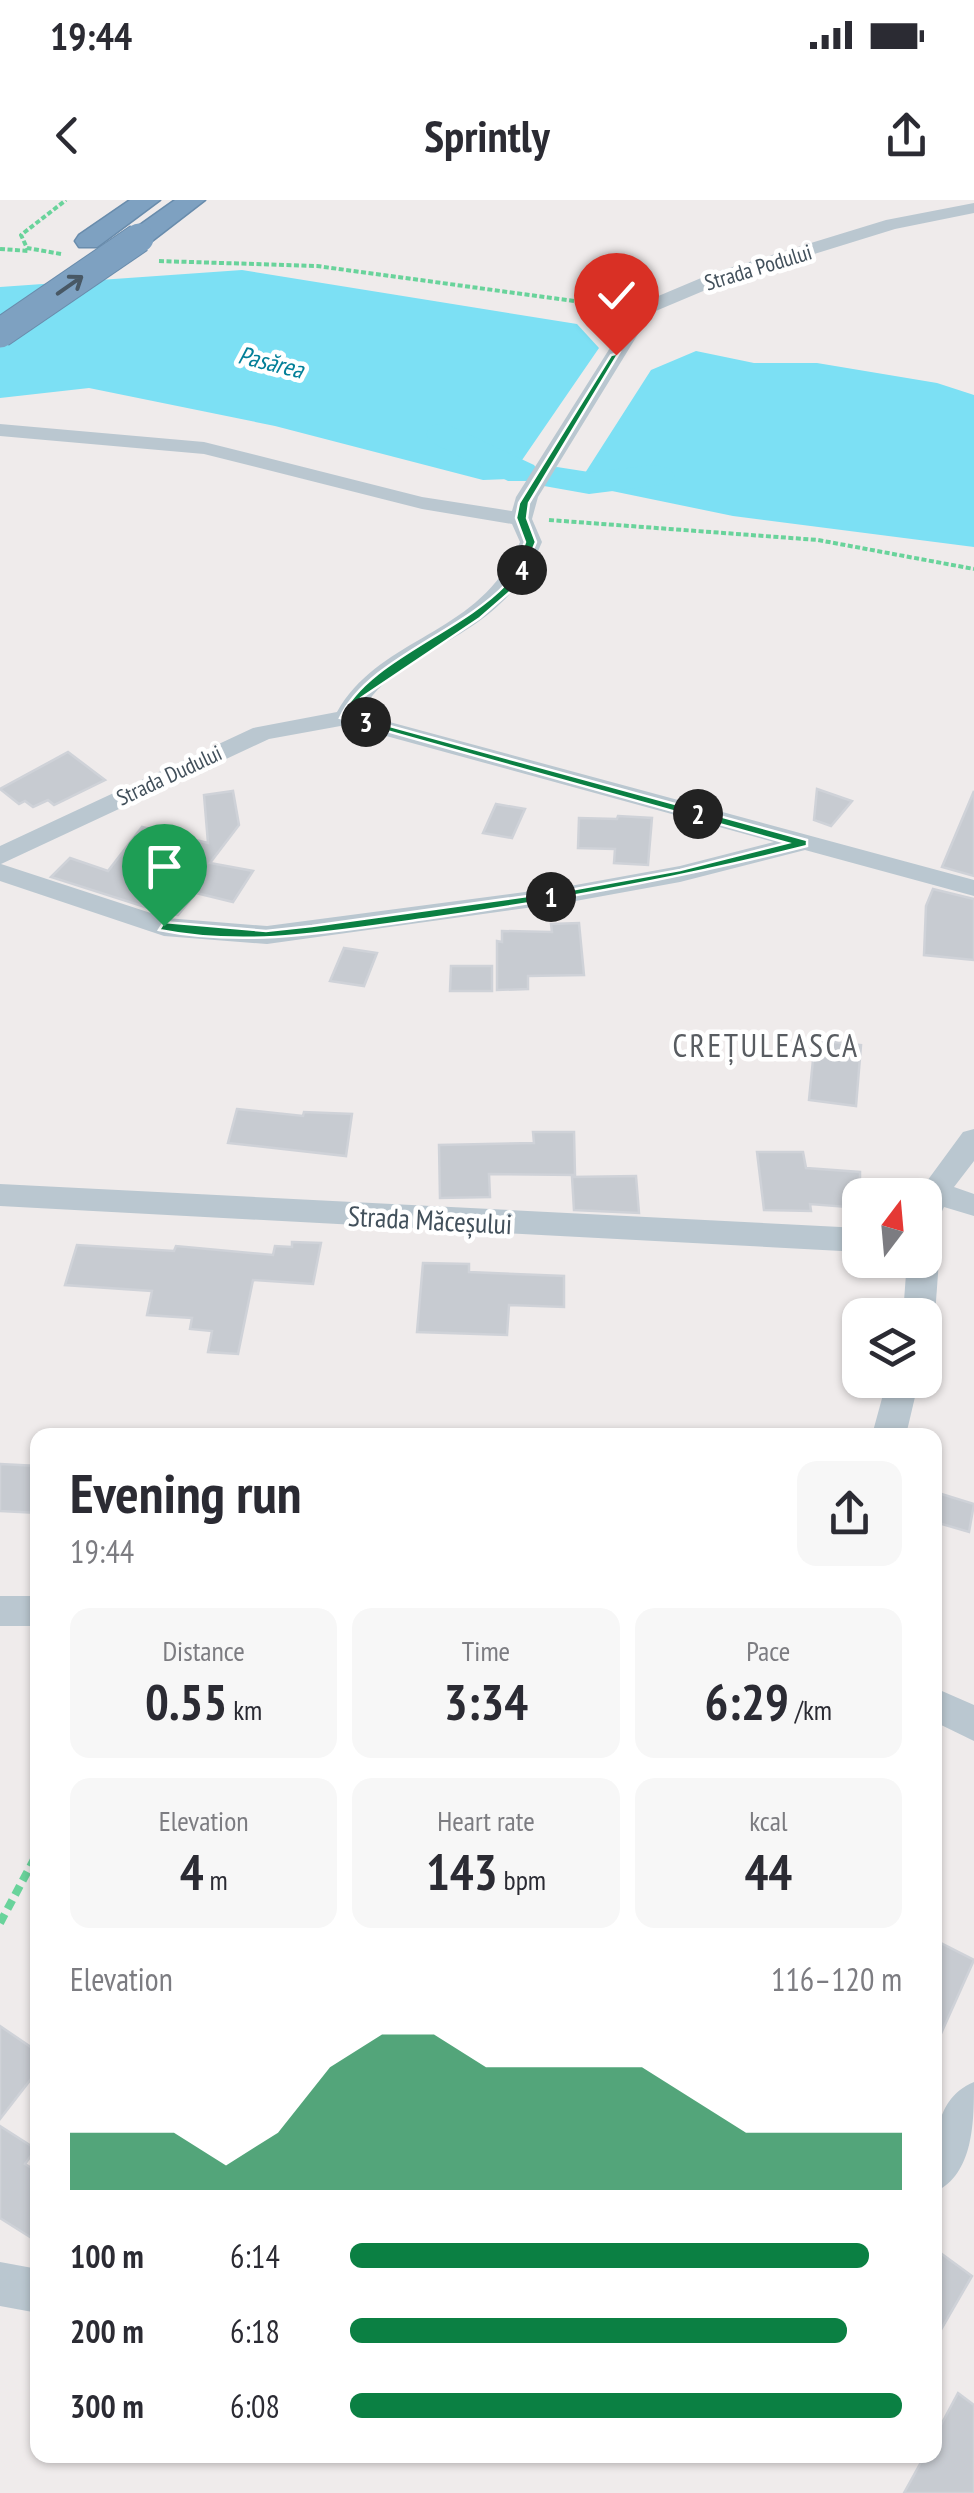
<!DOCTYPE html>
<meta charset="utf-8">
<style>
:root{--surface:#fff;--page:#f7f7f7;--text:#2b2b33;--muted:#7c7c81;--accent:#0b8043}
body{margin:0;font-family:"PT Sans Narrow",sans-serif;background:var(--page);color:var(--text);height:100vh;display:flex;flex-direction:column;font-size:38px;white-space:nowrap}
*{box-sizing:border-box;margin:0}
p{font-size:32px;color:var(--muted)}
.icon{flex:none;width:55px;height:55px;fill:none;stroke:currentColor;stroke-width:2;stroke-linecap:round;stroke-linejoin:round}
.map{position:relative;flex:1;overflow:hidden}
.panel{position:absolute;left:30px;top:1228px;width:912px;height:1035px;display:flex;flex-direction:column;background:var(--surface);border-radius:20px;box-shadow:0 2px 8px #0004}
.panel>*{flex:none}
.needle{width:65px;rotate:16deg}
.buttons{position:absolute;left:842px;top:978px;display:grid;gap:20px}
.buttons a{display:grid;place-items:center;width:100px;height:100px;border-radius:20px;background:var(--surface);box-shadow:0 2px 8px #0004;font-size:50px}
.pin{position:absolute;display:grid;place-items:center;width:85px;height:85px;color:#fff;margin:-102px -42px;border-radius:50% 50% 50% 0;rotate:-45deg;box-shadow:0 0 10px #0007}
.pin .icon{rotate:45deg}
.km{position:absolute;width:50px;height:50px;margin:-25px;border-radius:50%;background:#222;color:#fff;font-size:28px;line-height:50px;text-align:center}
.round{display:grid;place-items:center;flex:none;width:105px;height:105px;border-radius:20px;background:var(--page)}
.headline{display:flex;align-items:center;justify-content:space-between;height:170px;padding:0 40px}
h1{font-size:55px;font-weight:800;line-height:75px}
.figures{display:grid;grid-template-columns:repeat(3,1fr);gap:15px;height:170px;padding:10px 40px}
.figures div{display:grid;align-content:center;border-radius:20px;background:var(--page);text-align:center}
.figures b{font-size:50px;font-weight:800}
.figures small{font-size:28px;font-weight:400}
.figures p{font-size:28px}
.chart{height:280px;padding:20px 40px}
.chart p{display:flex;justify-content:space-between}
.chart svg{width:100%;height:180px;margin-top:10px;fill:var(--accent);opacity:.7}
ul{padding:0 40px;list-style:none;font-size:32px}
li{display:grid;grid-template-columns:160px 120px 1fr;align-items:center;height:75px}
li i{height:25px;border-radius:12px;background:var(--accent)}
.status{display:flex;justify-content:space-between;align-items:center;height:70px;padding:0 50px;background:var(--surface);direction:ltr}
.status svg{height:28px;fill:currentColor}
header{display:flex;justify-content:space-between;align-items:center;height:130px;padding:0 40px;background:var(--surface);font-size:45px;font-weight:800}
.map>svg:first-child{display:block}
</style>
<div class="status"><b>19:44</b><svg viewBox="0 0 49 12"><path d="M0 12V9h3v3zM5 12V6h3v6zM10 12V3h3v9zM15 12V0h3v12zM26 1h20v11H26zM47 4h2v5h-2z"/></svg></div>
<header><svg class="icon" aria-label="back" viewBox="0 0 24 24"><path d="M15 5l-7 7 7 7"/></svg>Sprintly<svg class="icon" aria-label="share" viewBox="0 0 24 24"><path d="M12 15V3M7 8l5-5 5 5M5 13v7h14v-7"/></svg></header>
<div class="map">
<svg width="974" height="2293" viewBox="0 0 974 2293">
<rect width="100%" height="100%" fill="#efebeb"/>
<g fill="#7ce0f4">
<polygon points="242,70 577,124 599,148 509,279 483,280 275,226 89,188 0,198 0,87"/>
<polygon points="696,151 754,163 817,163 937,183 974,195 974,347 733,316 578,284 651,170"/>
</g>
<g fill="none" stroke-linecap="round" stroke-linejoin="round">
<g fill="#7ce0f4" fill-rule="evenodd">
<polygon points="444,223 534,265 540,273 534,281 508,281 431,242 426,234 431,226"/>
<polygon points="656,265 669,268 675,276 669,284 589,294 544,286 538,278 544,270 557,267 589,272"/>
</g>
</g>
<g fill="#c7cbd1" stroke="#cfd2d8" stroke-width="2.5">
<polygon points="68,552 105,580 54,605 48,600 33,607 25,601 19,604 0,589"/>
<polygon points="817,589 852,601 831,626 814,620"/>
<polygon points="233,591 239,625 210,663 253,671 233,702 196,693 178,715 167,714 51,677 70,658 108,671 142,627 208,643 204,595"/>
<polygon points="974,591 974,676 942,667"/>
<polygon points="496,604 525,609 512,638 483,633"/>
<polygon points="618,616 652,618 648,665 614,663 615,649 578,648 579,618 617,619"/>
<polygon points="933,689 974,699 974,760 924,755 926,706"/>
<polygon points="579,723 584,775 528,776 528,789 497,790 497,741 502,742 502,731 552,732 551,724"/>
<polygon points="344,748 377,753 364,786 330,781"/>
<polygon points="451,766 492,766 492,791 450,791"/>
<polygon points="815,840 861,845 856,906 809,900"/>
<polygon points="237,909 303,916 304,912 352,914 346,956 228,943"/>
<polygon points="533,932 574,932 575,975 489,974 490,997 440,998 439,945 534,943"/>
<polygon points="757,952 803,952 806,968 860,972 860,1008 810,1004 811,1011 764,1010"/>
<polygon points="636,976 639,1013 574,1010 572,977"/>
<polygon points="292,1042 321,1043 313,1084 253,1080 238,1154 208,1152 212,1131 190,1129 192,1118 147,1115 152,1091 65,1085 77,1045 174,1051 176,1046 273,1055 275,1046 292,1047"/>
<polygon points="423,1063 469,1064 469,1072 564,1076 564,1107 509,1105 507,1135 417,1132"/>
<polygon points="0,1264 38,1266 38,1313 0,1311"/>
<polygon points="935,1292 974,1304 969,1332 935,1322"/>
<polygon points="935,1740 974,1760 935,1847"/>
<polygon points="0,1826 38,1852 38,1870 0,1919"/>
<polygon points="0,1926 36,1949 25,1964 38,1972 38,2042 0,2018"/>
<polygon points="935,2049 972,2076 935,2140"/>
<polygon points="958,2193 974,2205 974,2293 904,2293 925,2255 935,2255 935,2236"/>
</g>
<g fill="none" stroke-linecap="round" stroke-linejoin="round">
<defs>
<g id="highway">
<polygon points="130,0 160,0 97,47 79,47 75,41 79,35"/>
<polygon points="175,0 205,0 148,44 130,44 126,38 130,32"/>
</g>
</defs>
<use href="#highway" stroke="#698cac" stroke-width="3"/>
<g stroke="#69d39b" stroke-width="4" stroke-dasharray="5 2.5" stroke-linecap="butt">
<polyline points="0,49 29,51"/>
<polyline points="61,54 27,48 21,35 66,0"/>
<polyline points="159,61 317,66 618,107"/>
<polyline points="549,320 818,340 974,369"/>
</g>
<polyline stroke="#69d39b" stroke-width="8" stroke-dasharray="10 6" stroke-linecap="butt" points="0,1723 38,1652"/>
<g fill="#bac7d0" fill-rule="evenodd">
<path d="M974,3V13L895,29L727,81L651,113L538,297L532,319L542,342C499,447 401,440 360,514L974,680V696L805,650L680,682L570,702L267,744L164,736L0,681V646L253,528L337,512C381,434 480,437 520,342L512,324L422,309L204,254L0,236V224L204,242L422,297L512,311L516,297L637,105L713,73L886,20ZM346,525L774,642L680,666L570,686L267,726L166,718L1,664L269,539Z"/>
<polygon points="974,929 974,961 954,987 974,994 974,1016 944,1007 936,1024 925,1027 925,995 919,992 963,932"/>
<polygon points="0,984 860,1028 860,1052 0,1006"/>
<polygon points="925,1049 934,1052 939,1060 935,1115 925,1125 925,1115 903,1115 907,1060 925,1060"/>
<polygon points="887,1180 919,1180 906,1235 872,1235"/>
<rect x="0" y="1396" width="38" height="30"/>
<polygon points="935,1488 974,1505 974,1541 935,1522"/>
<path d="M974,1882C974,1921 974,1974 935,1992C935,1952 930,1900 974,1882Z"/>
<polygon points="0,2062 38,2069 38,2113 0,2106"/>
</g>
<use href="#highway" fill="#7ea1c1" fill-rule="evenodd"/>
<defs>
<polyline id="highway-bridge" points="0,133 139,38"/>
</defs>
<use href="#highway-bridge" stroke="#698cac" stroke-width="31" stroke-linecap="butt"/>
<use href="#highway-bridge" stroke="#7ea1c1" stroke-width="29"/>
</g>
<defs><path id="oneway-shaft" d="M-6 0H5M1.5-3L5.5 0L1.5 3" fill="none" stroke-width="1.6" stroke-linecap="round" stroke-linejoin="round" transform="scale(2.5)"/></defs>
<use stroke="#485865" href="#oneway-shaft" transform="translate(70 85) rotate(-35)"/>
<path fill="#0b8043" stroke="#fff" stroke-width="2.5" d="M619,153L529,303L527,318L536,342L518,385L480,418L361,498L353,516L807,640V646C680,678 554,701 425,719C336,731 248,748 159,730L164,722L266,731L312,726L570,690L680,670L787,643L340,518C367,460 460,433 506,384C515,374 520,356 525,342L516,318L519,303L611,155Z"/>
<g text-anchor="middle" stroke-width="9" stroke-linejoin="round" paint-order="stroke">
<g font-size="22" fill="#42505b" stroke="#fff">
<text transform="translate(758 67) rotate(-17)" y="8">Strada Podului</text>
<text transform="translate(169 575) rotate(-25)" y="8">Strada Dudului</text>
</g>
<g font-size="25" font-style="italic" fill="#037f98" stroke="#fff">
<text transform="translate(271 162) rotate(14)" y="9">Pasărea</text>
</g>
<g font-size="28" fill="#42505b" stroke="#fff">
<text transform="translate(430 1020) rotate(3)" y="10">Strada Măceșului</text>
</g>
<g font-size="32" letter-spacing="2.5" fill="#585c61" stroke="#fff">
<text x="766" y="857">CREȚULEASCA</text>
</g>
</g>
</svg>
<div class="buttons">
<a><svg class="needle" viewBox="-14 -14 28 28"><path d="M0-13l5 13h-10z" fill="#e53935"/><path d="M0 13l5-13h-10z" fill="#7c7c81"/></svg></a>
<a><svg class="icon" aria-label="layers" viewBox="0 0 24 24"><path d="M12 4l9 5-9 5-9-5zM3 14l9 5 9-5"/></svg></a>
</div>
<div class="pin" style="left:164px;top:726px;background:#1e9e55"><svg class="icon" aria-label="arrive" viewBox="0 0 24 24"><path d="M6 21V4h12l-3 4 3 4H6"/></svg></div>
<div class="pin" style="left:616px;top:155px;background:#d93025"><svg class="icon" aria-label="check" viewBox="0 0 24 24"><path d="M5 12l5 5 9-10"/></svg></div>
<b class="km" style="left:551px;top:697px">1</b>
<b class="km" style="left:698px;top:614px">2</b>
<b class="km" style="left:366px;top:522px">3</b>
<b class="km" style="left:522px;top:370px">4</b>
<section class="panel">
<div class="headline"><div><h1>Evening run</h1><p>19:44</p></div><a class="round"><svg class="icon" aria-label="share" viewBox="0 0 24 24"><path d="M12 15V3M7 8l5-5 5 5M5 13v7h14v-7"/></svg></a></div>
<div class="figures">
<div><p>Distance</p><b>0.55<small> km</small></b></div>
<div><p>Time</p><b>3:34</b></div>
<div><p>Pace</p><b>6:29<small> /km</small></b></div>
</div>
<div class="figures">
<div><p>Elevation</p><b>4<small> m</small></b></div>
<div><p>Heart rate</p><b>143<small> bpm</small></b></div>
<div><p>kcal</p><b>44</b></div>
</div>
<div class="chart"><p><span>Elevation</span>116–120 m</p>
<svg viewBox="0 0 160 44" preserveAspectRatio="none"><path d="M0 44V30L10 30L20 30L30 38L40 30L50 14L60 6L70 6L80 14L90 14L100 14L110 14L120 22L130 30L140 30L150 30L160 30V44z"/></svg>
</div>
<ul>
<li><b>100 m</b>6:14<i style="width:94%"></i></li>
<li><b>200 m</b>6:18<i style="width:90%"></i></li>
<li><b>300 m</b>6:08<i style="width:100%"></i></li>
</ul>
</section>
</div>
